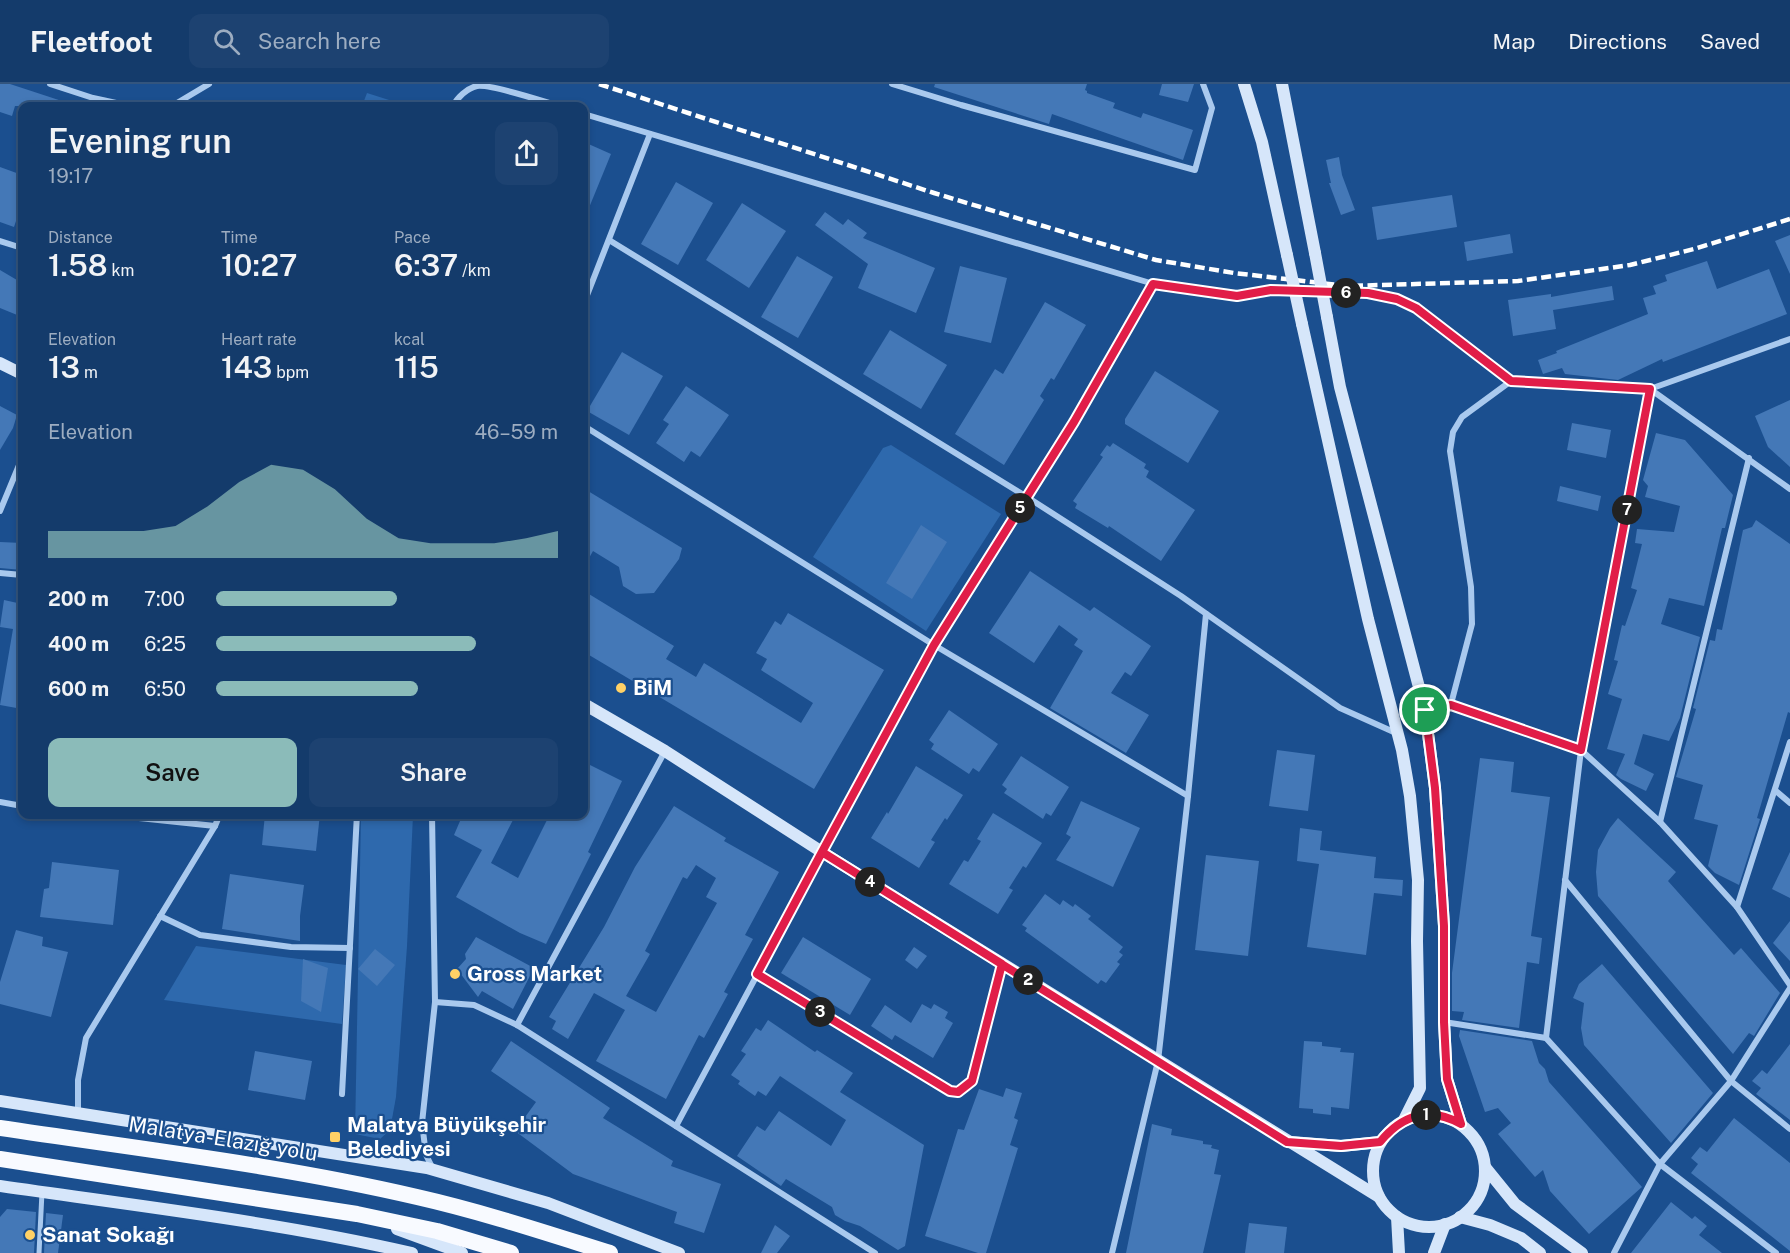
<!DOCTYPE html>
<meta charset="utf-8">
<style>
:root{--surface:#143b6b;--page:#1d4271;--text:#f1f3f6;--muted:#9dadc1;--line:#33557e;--accent:#8bbbb9}
body{margin:0;font-family:"Public Sans",sans-serif;background:var(--page);color:var(--text);height:100vh;display:flex;flex-direction:column;font-size:22px;white-space:nowrap}
*{box-sizing:border-box;margin:0}
p{font-size:20px;color:var(--muted)}
.icon{flex:none;width:33px;height:33px;fill:none;stroke:currentColor;stroke-width:2;stroke-linecap:round;stroke-linejoin:round}
.map{position:relative;flex:1;overflow:hidden}
.panel{position:absolute;left:18px;top:18px;width:570px;height:717px;display:flex;flex-direction:column;background:var(--surface);border-radius:12px;box-shadow:0 3px 9px #0003,0 0 0 2px var(--line)}
.panel>*{flex:none}
.pin{position:absolute;display:grid;place-items:center;width:51px;height:51px;color:#fff;margin:-26px;border:3px solid #fff;border-radius:50%;box-shadow:0 2px 6px #0007}
.km{position:absolute;width:30px;height:30px;margin:-15px;border-radius:50%;background:#222;color:#fff;font-size:16px;line-height:30px;text-align:center}
.round{display:grid;place-items:center;flex:none;width:63px;height:63px;border-radius:12px;background:var(--page)}
.summary{display:flex;align-items:center;justify-content:space-between;height:102px;padding:0 30px}
h1{font-size:33px;font-weight:600;line-height:45px}
.stats{display:grid;grid-template-columns:repeat(3,1fr);gap:9px;height:102px;padding:6px 30px}
.stats div{display:grid;align-content:center}
.stats b{font-size:30px;font-weight:600}
.stats small{font-size:16px;font-weight:400}
.stats p{font-size:16px}
.chart{height:168px;padding:12px 30px}
.chart p{display:flex;justify-content:space-between}
.chart svg{width:100%;height:108px;margin-top:6px;fill:var(--accent);opacity:.7}
.primary-button{display:flex;gap:12px;margin-top:auto;padding:12px 30px}
.primary-button a{flex:1;height:69px;border-radius:12px;background:var(--accent);color:#111;font-size:24px;font-weight:600;line-height:69px;text-align:center}
.primary-button a+a{background:var(--page);color:var(--text)}
ul{padding:0 30px;list-style:none;font-size:20px}
li{display:grid;grid-template-columns:96px 72px 1fr;align-items:center;height:45px}
li i{height:15px;border-radius:8px;background:var(--accent)}
header{display:flex;align-items:center;gap:36px;box-sizing:border-box;height:84px;padding:0 30px;background:var(--surface);border-bottom:2px solid var(--line)}
header strong{font-size:28px}
nav{display:flex;gap:33px;margin-inline-start:auto;font-size:21px}
.search{width:420px;height:54px;background:var(--page);display:flex;align-items:center;gap:15px;box-sizing:border-box;padding:0 21px;border-radius:12px;color:var(--muted);font-size:22px}
.map>svg:first-child{display:block}
</style>
<header>
<strong>Fleetfoot</strong>
<div class="search"><svg class="icon" aria-label="search" viewBox="0 0 24 24"><circle cx="10" cy="10" r="6"/><path d="M15 15l6 6"/></svg>Search here</div>
<nav><a>Map</a><a>Directions</a><a>Saved</a></nav>
</header>
<div class="map">
<svg width="1790" height="1169" viewBox="0 0 1790 1169">
<rect width="100%" height="100%" fill="#1b4f8f"/>
<g fill="#2e69ad">
<polygon points="367,9 408,22 362,22"/>
<polygon points="891,361 1001,430 926,547 813,473 883,364"/>
<polygon points="361,731 413,731 407,862 396,1013 390,1046 380,1055 355,1050"/>
<polygon points="196,862 346,881 342,940 164,916"/>
</g>
<g fill="#4478b7" fill-rule="evenodd">
<polygon points="0,0 10,0 71,20 70,22 15,22 12,32 0,28"/>
<polygon points="935,0 1087,0 1085,6 1087,7 1087,9 1115,19 1113,24 1141,34 1143,29 1193,46 1183,76 1052,30 1049,40 934,3"/>
<polygon points="1162,0 1194,0 1188,18 1159,11"/>
<polygon points="584,58 611,70 584,136"/>
<polygon points="1339,73 1342,91 1355,126 1341,131 1329,99 1331,99 1326,76"/>
<polygon points="0,83 22,91 22,119 14,143 0,138"/>
<polygon points="676,98 713,119 678,181 641,160"/>
<polygon points="1452,111 1457,143 1377,156 1372,123"/>
<polygon points="742,119 786,147 749,204 706,176"/>
<polygon points="825,128 843,141 848,135 867,149 863,154 935,184 916,229 858,204 868,180 815,141"/>
<polygon points="1510,150 1513,169 1467,177 1464,158"/>
<polygon points="1790,151 1790,190 1775,157"/>
<polygon points="797,172 833,193 798,254 761,233"/>
<polygon points="1707,177 1717,205 1769,185 1787,230 1663,278 1662,275 1618,296 1565,290 1562,284 1543,290 1538,276 1557,269 1556,267 1648,230 1643,214 1656,210 1653,202 1667,197 1665,191"/>
<polygon points="960,182 1007,194 991,259 944,248"/>
<polygon points="0,186 22,199 22,233 0,224"/>
<polygon points="1612,202 1614,216 1553,226 1556,245 1513,252 1508,216 1551,210 1551,213"/>
<polygon points="1045,218 1086,241 1054,296 1051,294 1040,312 1044,316 1004,381 955,350 995,285 1003,290"/>
<polygon points="890,246 947,281 921,325 863,290"/>
<polygon points="622,268 663,292 629,351 587,327"/>
<polygon points="1155,287 1219,327 1188,379 1125,340 1125,335"/>
<polygon points="686,302 729,331 700,373 691,367 684,378 656,359 669,340 663,336"/>
<polygon points="1790,316 1790,383 1768,363 1755,332"/>
<polygon points="0,322 17,331 13,344 0,366"/>
<polygon points="1572,339 1611,346 1606,374 1567,366"/>
<polygon points="1656,349 1685,356 1733,411 1725,444 1722,444 1704,522 1669,514 1661,540 1700,553 1680,634 1669,657 1643,650 1634,680 1654,690 1646,707 1621,695 1616,691 1625,670 1607,665 1622,615 1608,610 1618,577 1614,576 1622,541 1625,542 1637,506 1631,504 1642,460 1635,459 1637,445 1674,448 1680,422 1645,413 1648,402 1643,396"/>
<polygon points="1113,359 1146,380 1144,384 1149,387 1146,393 1195,426 1161,477 1109,442 1108,444 1075,424 1077,420 1073,417 1103,373 1100,371 1107,361 1110,363"/>
<polygon points="1560,402 1601,412 1598,427 1557,417"/>
<polygon points="588,407 682,464 679,475 654,509 636,510 623,502 619,483 593,467 584,483 584,415"/>
<polygon points="1756,436 1790,460 1790,629 1788,628 1757,734 1760,735 1739,801 1715,789 1708,782 1718,741 1694,735 1703,701 1676,693 1696,625 1693,624 1710,556 1715,557 1717,545 1722,546 1743,446 1752,443"/>
<polygon points="921,441 947,458 912,515 886,499"/>
<polygon points="0,458 22,459 22,486 0,484"/>
<polygon points="1030,487 1090,527 1094,523 1151,562 1131,592 1125,588 1111,609 1149,631 1126,669 1050,624 1083,567 1074,561 1078,555 1059,541 1034,579 989,549"/>
<polygon points="584,507 674,562 666,575 696,593 704,579 801,639 813,619 761,586 767,575 756,569 775,537 781,541 788,529 884,586 814,705 584,568"/>
<polygon points="4,516 22,520 22,625 0,621 13,545 0,543"/>
<polygon points="949,626 998,660 979,688 973,684 969,690 931,665 934,660 929,656"/>
<polygon points="1277,666 1315,671 1308,727 1269,722"/>
<polygon points="1021,672 1069,703 1051,732 1046,729 1043,735 1004,709 1007,705 1002,701"/>
<polygon points="1480,674 1514,678 1511,708 1550,713 1531,852 1542,854 1539,880 1527,878 1519,944 1462,936 1464,928 1452,927 1452,889"/>
<polygon points="584,678 622,697 588,768 591,770 546,860 520,849 456,813 482,766 454,751 463,730 516,730 491,779 518,794 550,730 584,730"/>
<polygon points="916,682 963,711 947,736 945,734 931,756 935,758 919,784 871,754 887,728 888,730"/>
<polygon points="1081,717 1140,744 1113,803 1056,776 1071,753 1066,750"/>
<path d="M674,722L726,754L724,757L779,788L745,851L753,855L724,908L728,910L704,954L699,951L666,1015L596,977L625,926L594,909L568,955L552,945L556,937L549,933L604,843L635,783ZM696,781L716,794L706,813L717,819L656,928L626,912L650,870L645,867L683,793L687,795Z"/>
<polygon points="993,729 1042,759 1026,784 1023,782 1009,804 1013,806 998,830 949,800 964,776 968,778 981,757 977,755"/>
<polygon points="265,730 320,730 316,767 262,761"/>
<polygon points="1618,734 1676,788 1668,797 1734,871 1741,864 1780,909 1754,952 1749,949 1733,970 1598,812 1596,788 1598,766 1610,744"/>
<polygon points="1300,744 1322,747 1320,766 1376,773 1374,794 1403,796 1402,812 1374,809 1366,871 1307,863 1319,780 1297,777"/>
<polygon points="1790,768 1790,814 1772,805"/>
<polygon points="1206,771 1259,777 1248,872 1195,866"/>
<polygon points="52,778 119,786 113,841 40,833 44,805 49,804"/>
<polygon points="230,790 304,801 300,832 300,857 222,845"/>
<polygon points="1045,810 1060,821 1063,816 1073,823 1075,820 1091,832 1088,835 1123,863 1119,868 1123,871 1117,878 1120,880 1106,899 1101,896 1098,900 1025,847 1027,844 1022,841"/>
<polygon points="1790,837 1790,877 1773,859"/>
<polygon points="16,846 43,853 42,862 68,868 51,933 0,920 0,898"/>
<polygon points="476,853 534,884 513,925 482,907 478,913 457,885 466,875 465,870"/>
<polygon points="803,853 871,895 850,931 781,889"/>
<polygon points="914,863 927,872 917,885 905,876"/>
<polygon points="375,865 395,881 377,902 358,885"/>
<polygon points="303,875 328,884 321,928 301,917"/>
<polygon points="1602,880 1713,1009 1671,1059 1584,961 1581,944 1584,919 1573,914 1579,900"/>
<polygon points="922,920 931,925 934,920 948,928 945,934 953,939 933,974 895,951 892,956 871,942 885,921 911,939"/>
<polygon points="768,936 815,968 817,966 853,989 840,1008 924,1061 905,1162 898,1166 860,1142 845,1137 835,1131 832,1123 786,1095 781,1102 737,1072 757,1042 765,1047 779,1027 831,1062 846,1036 780,992 766,1012 758,1007 755,1012 738,1000 740,997 731,991 746,970 741,967 756,944 761,947"/>
<polygon points="1460,946 1532,957 1539,979 1545,985 1549,998 1642,1103 1589,1150 1550,1107 1543,1086 1535,1093 1498,1050 1511,1039 1498,1024 1485,1028 1459,952"/>
<polygon points="511,957 610,1024 603,1034 673,1077 671,1082 721,1100 704,1149 674,1139 677,1128 573,1090 515,1047 536,1018 491,987"/>
<polygon points="1304,957 1322,958 1322,962 1341,964 1340,968 1354,969 1349,1025 1331,1023 1331,1031 1313,1029 1313,1025 1299,1024"/>
<polygon points="1790,960 1790,1036 1756,1010 1761,1004 1752,997 1762,986 1767,990"/>
<polygon points="255,967 312,977 305,1016 248,1006"/>
<polygon points="1006,1004 1022,1009 1014,1034 1018,1036 1010,1061 1018,1064 986,1169 978,1169 925,1152 958,1045 964,1046 979,1005 1003,1013"/>
<polygon points="1734,1034 1790,1079 1790,1167 1691,1089 1698,1080 1691,1074 1700,1063 1707,1068"/>
<polygon points="1152,1040 1172,1045 1171,1051 1203,1057 1203,1060 1212,1061 1211,1064 1219,1066 1214,1090 1221,1091 1203,1169 1126,1169"/>
<polygon points="1671,1118 1692,1135 1695,1132 1707,1142 1699,1151 1722,1169 1631,1169"/>
<polygon points="7,1125 36,1128 34,1169 0,1169 0,1133"/>
<polygon points="46,1129 63,1131 58,1169 44,1169"/>
<polygon points="1249,1139 1287,1143 1284,1169 1245,1169"/>
<polygon points="775,1141 790,1152 777,1169 761,1169"/>
</g>
<g fill="none" stroke-linecap="round" stroke-linejoin="round">
<polyline stroke="#a9c9ee" stroke-width="5" points="39,1169 42,1108"/>
<g stroke="#a9c9ee" stroke-width="6">
<polyline points="50,0 93,14 130,22"/>
<polyline points="892,0 961,21 1195,86 1212,24 1203,0"/>
<polyline points="172,22 209,0"/>
<path d="M453,22C457,14 467,4 477,2C492,0 542,17 559,22"/>
<polyline points="584,30 1157,201 1237,212 1271,206 1368,209 1397,215 1416,223 1511,297"/>
<polyline points="609,156 1027,413 1181,512 1340,624 1396,649"/>
<polyline points="0,157 22,164"/>
<polyline points="584,219 650,50"/>
<polyline points="584,342 934,561 1188,712"/>
<polyline points="0,427 22,374"/>
<polyline points="0,489 22,491"/>
<polyline points="1451,620 1472,540 1471,503 1450,367 1453,348 1462,333 1511,297 1650,305 1790,405"/>
<polyline points="1425,625 1451,620 1581,666 1650,305 1790,255"/>
<polyline points="1581,666 1660,738 1737,823 1790,901"/>
<polyline points="1776,707 1790,719"/>
<polyline points="0,718 22,722"/>
<polyline points="101,730 215,742"/>
<polyline points="432,730 435,918 422,1039 426,1071 433,1085"/>
<polyline points="1660,738 1749,374"/>
<polyline points="1565,796 1731,997 1790,1045"/>
<polyline points="1737,823 1790,658"/>
<polyline points="160,832 200,851 291,863 350,864"/>
<polyline points="757,890 943,1003 958,1008 972,997 1002,880"/>
<polyline points="435,918 474,921 517,941 875,1169"/>
<polyline points="1444,938 1546,954 1660,1080 1776,1169"/>
<polyline points="517,941 665,667"/>
<polyline points="1546,954 1581,666"/>
<polyline points="342,1010 357,730"/>
<polyline points="78,1029 78,996 86,954 215,742 220,730"/>
<polyline points="676,1042 934,561 1074,338 1153,200"/>
<polyline points="1112,1169 1158,977 1188,712 1206,530"/>
<polyline points="1614,1169 1660,1080 1731,997 1790,904"/>
</g>
<g stroke="#d6e6fa" stroke-width="12">
<polyline points="1244,0 1262,58 1287,171"/>
<polyline points="1282,0 1315,169"/>
<polyline points="1327,233 1340,303 1425,626 1435,704 1444,842 1444,938 1447,995 1461,1040"/>
<polyline points="1302,240 1368,535 1402,666 1410,712 1418,796 1417,857 1420,1004 1404,1036"/>
<polyline points="0,279 22,290"/>
<polyline points="584,620 665,667 822,768 1379,1113"/>
<polyline points="0,1017 427,1084 548,1119 679,1169"/>
<circle cx="1429" cy="1087" r="56"/>
<polyline points="1291,1058 1341,1062 1380,1058"/>
<polyline points="1485,1083 1515,1120 1582,1169"/>
<path d="M0,1102C137,1122 277,1138 412,1169"/>
<polyline points="1397,1133 1399,1169"/>
<polyline points="1460,1133 1490,1141 1521,1154 1540,1169"/>
<polyline points="397,1145 462,1169"/>
<polyline points="1434,1169 1445,1140"/>
</g>
<g stroke="#f8faff" stroke-width="16">
<path d="M0,1044C139,1065 280,1081 417,1113C483,1128 546,1149 610,1169"/>
<polyline points="0,1075 357,1130 437,1147 511,1169"/>
</g>
<polyline stroke="#fff" stroke-width="4.5" stroke-dasharray="10 4.5" stroke-linecap="butt" points="599,0 934,109 1156,176 1234,189 1347,202 1518,197 1630,181 1694,165 1790,135"/>
<g stroke="#d6e6fa" stroke-width="12">
<polyline points="1315,169 1327,233"/>
<polyline points="1287,171 1302,240"/>
</g>
</g>
<g fill="none" stroke-linecap="round" stroke-linejoin="round">
<defs>
<path id="route" d="M1425,626L1435,704L1444,842V938L1447,995L1461,1040C1429,1022 1402,1031 1380,1058L1341,1062L1287,1058L822,768L757,890L950,1007L958,1008L972,997L1002,880L822,768L934,561L1074,338L1153,200L1237,212L1271,206L1368,209L1397,215L1416,224L1511,297L1650,305L1581,666L1451,621L1425,626"/>
</defs>
<use href="#route" stroke="#fff" stroke-width="12"/>
<use href="#route" stroke="#e11d48" stroke-width="8"/>
</g>
<g fill="#ffd166" stroke="#1b4f8f" stroke-width="2">
<circle cx="621" cy="604" r="6"/>
<circle cx="455" cy="890" r="6"/>
<rect x="329" y="1047" width="12" height="12" rx="3"/>
<circle cx="30" cy="1151" r="6"/>
</g>
<g text-anchor="middle" stroke-width="4.5" stroke-linejoin="round" paint-order="stroke">
<g font-size="21" font-weight="bold" fill="#fff" stroke="#1b4f8f" text-anchor="start">
<text x="633" y="611">BiM</text>
<text x="467" y="897">Gross Market</text>
<text x="347" y="1048">Malatya Büyükşehir<tspan x="347" dy="24">Belediyesi</tspan></text>
<text x="42" y="1158">Sanat Sokağı</text>
</g>
<g font-size="21" fill="#fff" stroke="#1b4f8f">
<text transform="translate(223 1055) rotate(9)" y="7">Malatya-Elazığ yolu</text>
</g>
</g>
</svg>
<div class="pin" style="left:1425px;top:626px;background:#1e9e55"><svg class="icon" aria-label="arrive" viewBox="0 0 24 24"><path d="M6 21V4h12l-3 4 3 4H6"/></svg></div>
<b class="km" style="left:1426px;top:1031px">1</b>
<b class="km" style="left:1028px;top:896px">2</b>
<b class="km" style="left:820px;top:928px">3</b>
<b class="km" style="left:870px;top:798px">4</b>
<b class="km" style="left:1020px;top:424px">5</b>
<b class="km" style="left:1346px;top:209px">6</b>
<b class="km" style="left:1627px;top:426px">7</b>
<section class="panel">
<div class="summary"><div><h1>Evening run</h1><p>19:17</p></div><a class="round"><svg class="icon" aria-label="share" viewBox="0 0 24 24"><path d="M12 15V3M7 8l5-5 5 5M5 13v7h14v-7"/></svg></a></div>
<div class="stats">
<div><p>Distance</p><b>1.58<small> km</small></b></div>
<div><p>Time</p><b>10:27</b></div>
<div><p>Pace</p><b>6:37<small> /km</small></b></div>
</div>
<div class="stats">
<div><p>Elevation</p><b>13<small> m</small></b></div>
<div><p>Heart rate</p><b>143<small> bpm</small></b></div>
<div><p>kcal</p><b>115</b></div>
</div>
<div class="chart"><p><span>Elevation</span>46–59 m</p>
<svg viewBox="0 0 160 44" preserveAspectRatio="none"><path d="M0 44V33L10 33L20 33L30 33L40 31L50 23L60 13L70 6L80 8L90 16L100 28L110 36L120 38L130 38L140 38L150 36L160 33V44z"/></svg>
</div>
<ul>
<li><b>200 m</b>7:00<i style="width:53%"></i></li>
<li><b>400 m</b>6:25<i style="width:76%"></i></li>
<li><b>600 m</b>6:50<i style="width:59%"></i></li>
</ul>
<div class="primary-button"><a>Save</a><a>Share</a></div>
</section>
</div>
